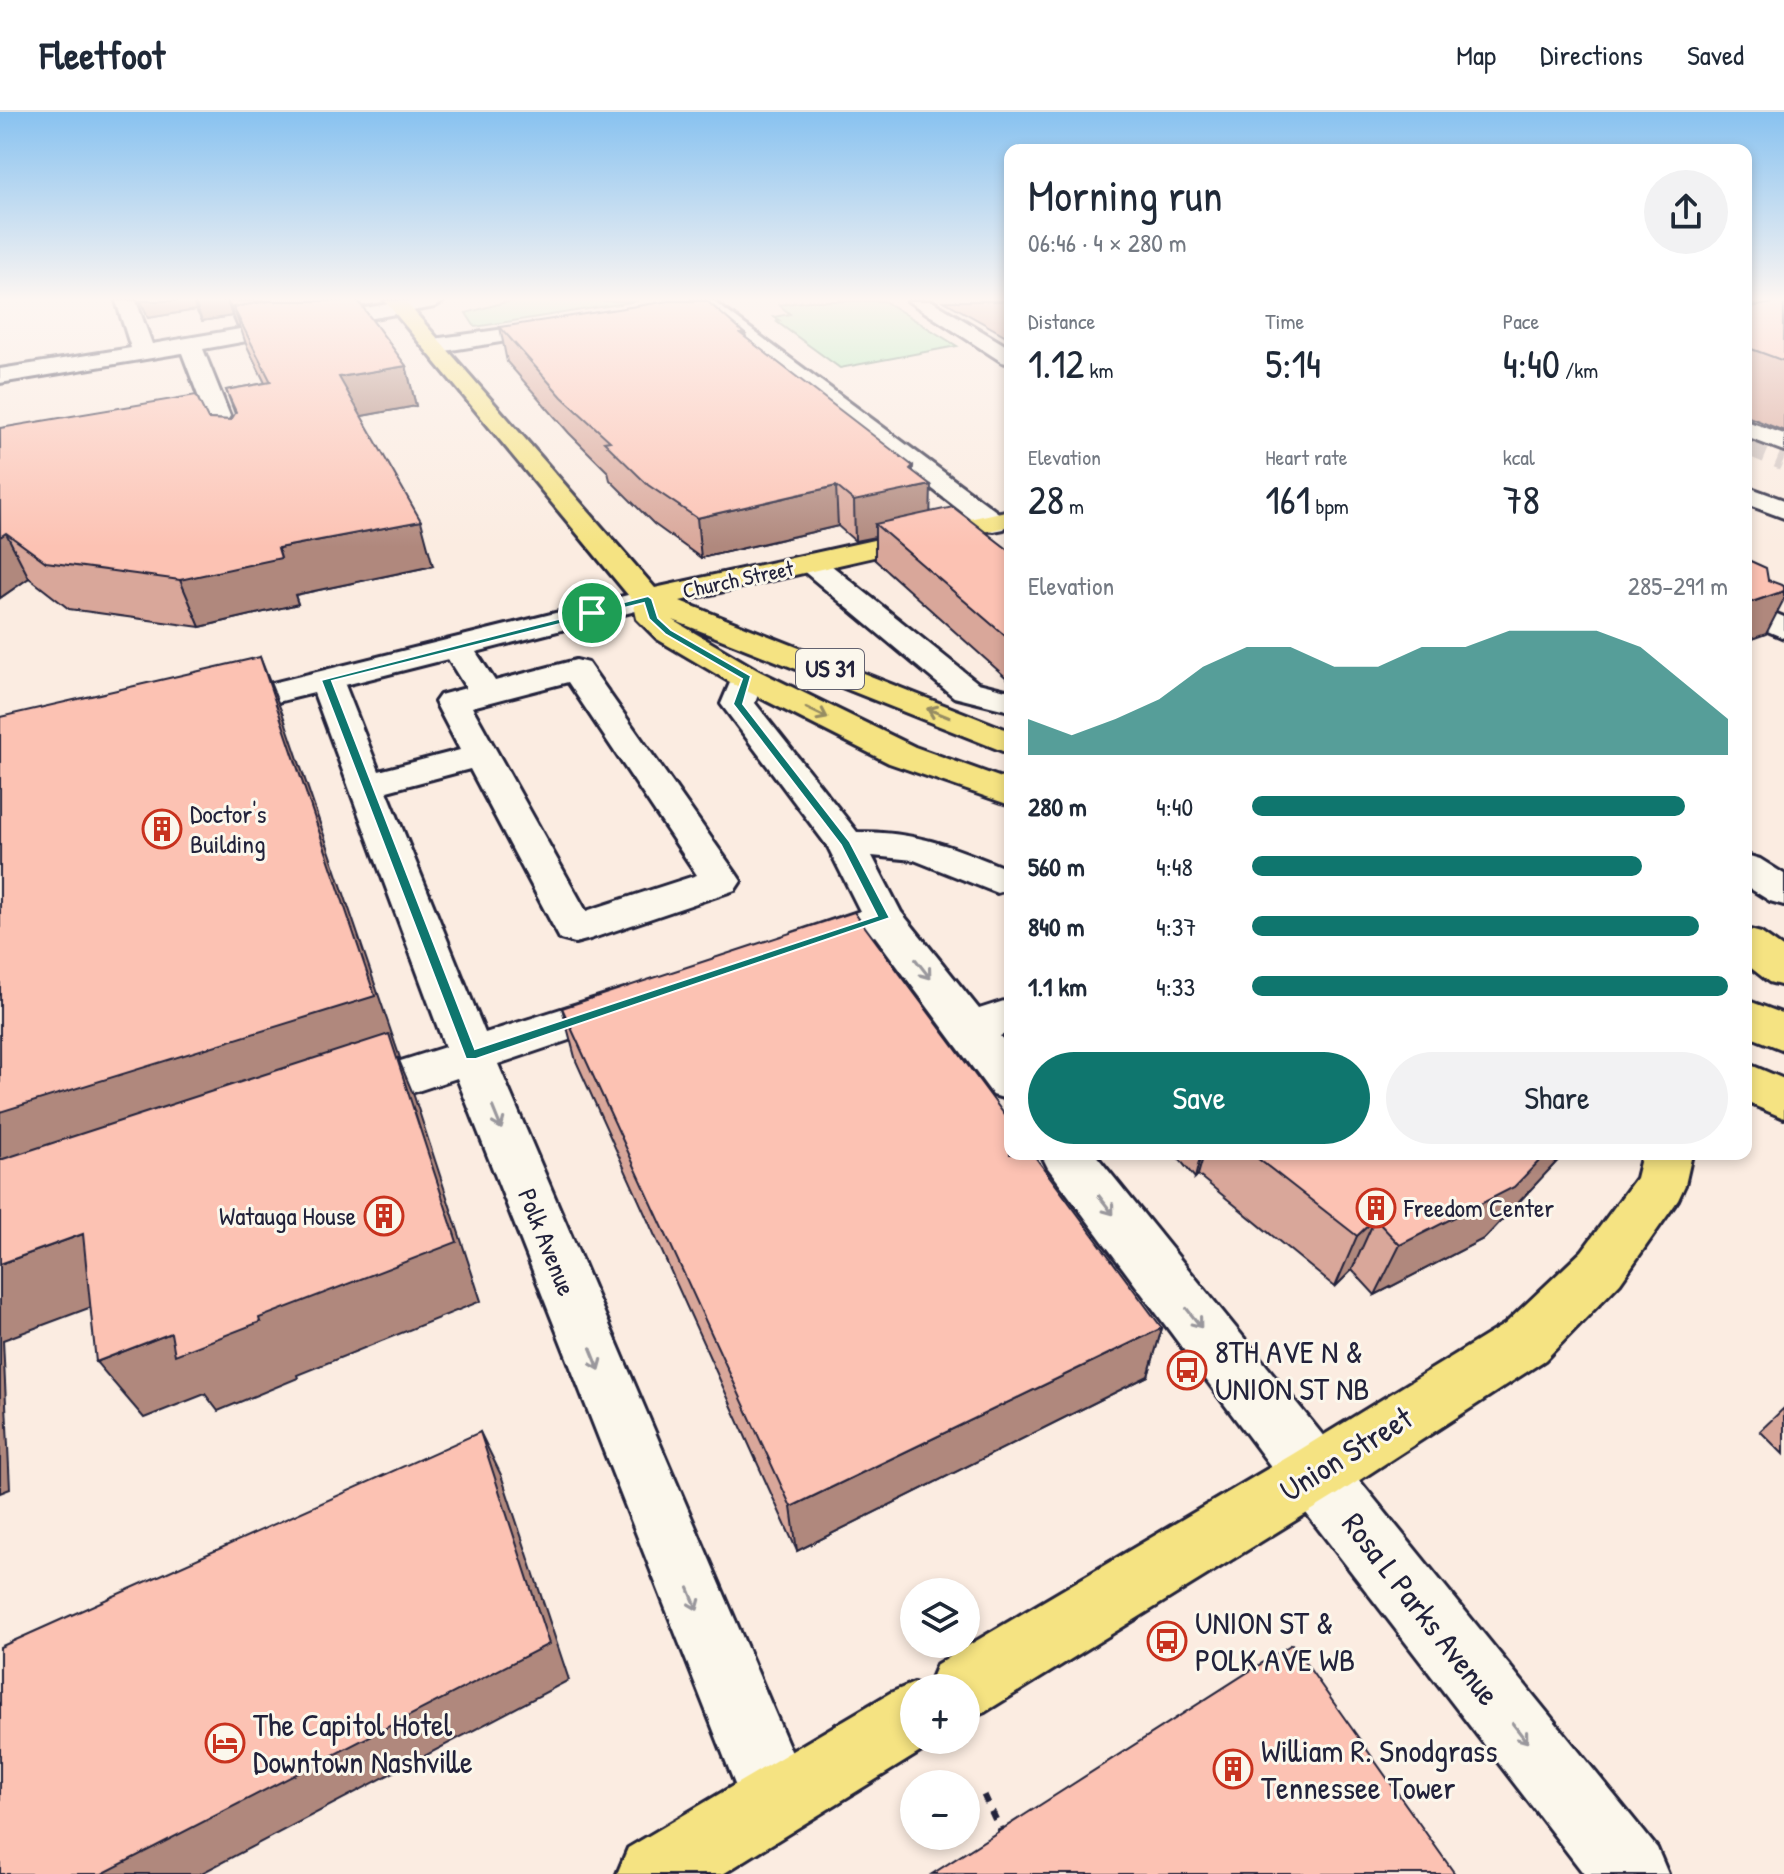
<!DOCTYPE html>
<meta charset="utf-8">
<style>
:root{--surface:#fff;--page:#f2f2f3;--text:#1f2937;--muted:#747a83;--line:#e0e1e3;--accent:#0f766e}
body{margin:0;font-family:"Patrick Hand",sans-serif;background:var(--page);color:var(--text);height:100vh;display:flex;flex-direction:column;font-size:30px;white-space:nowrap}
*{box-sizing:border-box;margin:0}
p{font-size:26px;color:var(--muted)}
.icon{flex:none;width:44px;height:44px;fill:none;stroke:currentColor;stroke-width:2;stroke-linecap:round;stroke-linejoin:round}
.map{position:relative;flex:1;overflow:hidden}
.sheet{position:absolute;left:1004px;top:32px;width:748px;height:1016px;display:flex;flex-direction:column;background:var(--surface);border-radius:16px;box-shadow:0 4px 12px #0003}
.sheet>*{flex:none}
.fabs{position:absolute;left:900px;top:1466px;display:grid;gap:16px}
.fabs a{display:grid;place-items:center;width:80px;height:80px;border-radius:50%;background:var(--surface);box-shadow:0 4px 12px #0003;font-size:40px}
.pin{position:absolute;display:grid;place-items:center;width:68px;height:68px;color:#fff;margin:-34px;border:4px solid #fff;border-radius:50%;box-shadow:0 2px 8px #0007}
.round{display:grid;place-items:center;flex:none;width:84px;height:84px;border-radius:42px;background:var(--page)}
.overview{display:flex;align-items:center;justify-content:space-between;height:136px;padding:0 24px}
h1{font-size:44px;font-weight:600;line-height:60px}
.metrics{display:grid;grid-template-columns:repeat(3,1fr);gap:12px;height:136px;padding:8px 24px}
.metrics div{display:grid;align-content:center}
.metrics b{font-size:40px;font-weight:600}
.metrics small{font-size:22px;font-weight:400}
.metrics p{font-size:22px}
.chart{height:224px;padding:16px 24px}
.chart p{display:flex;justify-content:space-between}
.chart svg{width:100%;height:144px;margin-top:8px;fill:var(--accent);opacity:.7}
.cta{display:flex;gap:16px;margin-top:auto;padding:16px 24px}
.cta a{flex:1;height:92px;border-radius:48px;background:var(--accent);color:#fff;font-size:32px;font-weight:600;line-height:92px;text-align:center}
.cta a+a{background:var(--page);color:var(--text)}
ul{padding:0 24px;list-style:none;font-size:26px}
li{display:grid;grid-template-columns:128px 96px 1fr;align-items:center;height:60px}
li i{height:20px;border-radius:10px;background:var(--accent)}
header{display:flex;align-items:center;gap:48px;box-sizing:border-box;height:112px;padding:0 40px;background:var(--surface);border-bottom:2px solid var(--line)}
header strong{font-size:38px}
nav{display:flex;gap:44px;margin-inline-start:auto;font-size:28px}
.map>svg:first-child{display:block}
</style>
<header>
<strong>Fleetfoot</strong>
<nav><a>Map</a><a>Directions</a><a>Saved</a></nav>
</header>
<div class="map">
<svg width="1784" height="1762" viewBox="0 0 1784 1762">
<rect width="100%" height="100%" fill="#fbece1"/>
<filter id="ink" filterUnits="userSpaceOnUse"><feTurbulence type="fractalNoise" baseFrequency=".0125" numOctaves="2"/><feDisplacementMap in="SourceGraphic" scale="16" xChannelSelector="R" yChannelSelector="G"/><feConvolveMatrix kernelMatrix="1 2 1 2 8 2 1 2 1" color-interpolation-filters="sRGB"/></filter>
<g filter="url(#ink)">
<g fill="#a8ebb6" stroke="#658678" stroke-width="2">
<polygon points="509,189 638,189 475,215 466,201"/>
<polygon points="808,189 884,189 957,234 840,256 777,210 780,209 774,205 790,202 779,193"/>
</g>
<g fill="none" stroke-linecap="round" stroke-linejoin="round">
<polyline stroke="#d0c4c0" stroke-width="23" stroke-dasharray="23 12" stroke-linecap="butt" points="1746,331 1784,347"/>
<defs>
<g id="minor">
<polygon points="116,189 136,189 152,232 406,189 444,189 434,195 203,237 230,304 227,309 218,311 148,322 139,320 136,315 139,310 148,308 204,299 182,241 0,271 0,257 131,236"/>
<polygon points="691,189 713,189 1004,405 1008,411 1004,417 994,419 984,417"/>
<polygon points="908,189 932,189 1010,236 1010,252 1002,250"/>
<polygon points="561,209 568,211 572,215 568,219 433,241 422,234 433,227"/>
<polygon points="1746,309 1784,322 1784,339 1746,325"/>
<polygon points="1751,376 1784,388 1784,406 1746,392 1746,377"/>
<polygon points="811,442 821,445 978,571 1010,579 1010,599 954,585 801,457 796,451 801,445"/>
<path d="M648,478L659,481L663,487L659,493L476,540L495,569L576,548L588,551L735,760L741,769L735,778L590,827L575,831L560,827L470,657L387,679L485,921L624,877L640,882L646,893L640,904L498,952L812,1688L801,1713L776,1724L751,1713L457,966L351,1001L334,996L327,983L334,970L445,935L314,581L216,605L204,602L199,595L204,588ZM448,547L466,576L440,583L435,590L460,638L379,659L345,573ZM568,570L697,763L586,799L472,595Z"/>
<polygon points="1746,489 1784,505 1784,526 1746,510"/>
<path d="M747,556L759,559L764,566L755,591L857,720C920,720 953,735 1010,758V777L997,781L914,748L872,744L901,800L979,897L1010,887V920L1000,924L1010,936V988L993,983L875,824L807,846L792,842L786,832L792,822L860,799L828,735L721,592L735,559Z"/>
<polygon points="1746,743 1760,747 1784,762 1784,793 1770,789 1746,774"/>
<polygon points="1041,1042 1095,1042 1657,1736 1668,1762 1584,1762 1293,1384 1048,1056"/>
</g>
<g id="major">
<polygon points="385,189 405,189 655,476 1010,398 1010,414 680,489 1010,619 1010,642 673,508 759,559 915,635 1010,669 1010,693 889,651 735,573 657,527 637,507 633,489"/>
<polygon points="1746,817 1761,821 1784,837 1784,874 1769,870 1746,852"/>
<polygon points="1746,888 1784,902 1784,938 1746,923"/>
<polygon points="1746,951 1784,967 1784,1006 1746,990"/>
<polygon points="1642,1042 1692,1042 1685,1073 1678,1088 1620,1171 1545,1248 1335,1384 985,1600 966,1608 966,1576 914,1576 914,1628 938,1629 723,1762 617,1762 628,1736 890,1581 914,1571 927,1576 937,1552 1293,1342 1505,1212 1582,1139 1636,1066"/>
</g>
</defs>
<use href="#minor" stroke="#22223b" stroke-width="6"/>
<use href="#major" stroke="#22223b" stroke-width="6"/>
<polyline stroke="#22223b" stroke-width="7" stroke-dasharray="9 9" stroke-linecap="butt" points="984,1683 1002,1721"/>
<use href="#minor" fill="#fbf7ec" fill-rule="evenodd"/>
<use href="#major" fill="#f5e382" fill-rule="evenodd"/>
<polyline stroke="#22223b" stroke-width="3" points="1746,191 1784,203"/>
</g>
<g fill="#d9a79a" stroke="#22223b" stroke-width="2">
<polygon points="140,189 358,189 406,254 416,294 361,304 433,454 295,483 298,492 200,515 69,497 29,466 0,486 0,316 208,307 231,308 235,302 226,278 265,271 246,232 240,214 237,215 232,204 202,209 196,198 148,206"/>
<polygon points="944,189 1010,189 1010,225 1008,225"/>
<polygon points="1784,189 1784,319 1746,304 1746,196"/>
<polygon points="500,215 745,222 746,226 913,359 931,400 1010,439 1010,569 875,448 875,425 855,429 838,414 701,446 654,412 610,368 608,360 569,321 507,250"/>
<polygon points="562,896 1162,1216 1148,1264 797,1439 576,949"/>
<polygon points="1175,1042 1564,1042 1485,1126 1375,1183 1352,1158 1335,1175 1198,1063 1195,1066"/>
<polygon points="1784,1296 1784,1343 1760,1319"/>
</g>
<g fill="#b0887d" stroke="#22223b" stroke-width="2">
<polygon points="141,189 193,189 196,198 148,206"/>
<polygon points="206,189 227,189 232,204 202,209 195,190"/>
<polygon points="1010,190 1010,225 1008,225"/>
<polygon points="233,195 240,214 237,215 231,196"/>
<polygon points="406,254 416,294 351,306 339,265"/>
<polygon points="913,354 912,377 931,373 930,412 875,412 875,425 855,429 854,389 910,357"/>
<polygon points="836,374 838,414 701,446 697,406"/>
<polygon points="421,409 433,454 295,483 298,492 200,515 180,468 278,436"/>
<polygon points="6,421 29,466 0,486 0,425"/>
<polygon points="1784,479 1784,487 1766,522 1746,529 1746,492"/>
<polygon points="260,545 283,603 400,946 398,946 414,984 481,1189 297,1263 298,1266 218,1299 205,1282 144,1306 96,1250 171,1221 260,1210 0,1076 0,1000"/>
<polygon points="1201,1042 1204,1042 1198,1063 1195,1066"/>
<polygon points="1546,1042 1564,1042 1485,1126 1375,1183 1400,1133"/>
<polygon points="1375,1107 1352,1158 1335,1175 1357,1124"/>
<polygon points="83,1122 129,1181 3,1228 10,1377 0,1381 0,1152"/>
<polygon points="1162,1216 1148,1264 797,1439 791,1395"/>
<polygon points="480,1320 501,1363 569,1568 200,1762 102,1762"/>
</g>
<g fill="#fcc2b3" stroke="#22223b" stroke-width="2">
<polygon points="227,189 269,189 231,196"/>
<polygon points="269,189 358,189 406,254 339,265 421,409 278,436 281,446 180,468 46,450 6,421 0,425 0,316 196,283 208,307 231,308 236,300 226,278 271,270 233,195"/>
<polygon points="669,189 707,189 745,222 741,222 913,354 910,357 931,373 854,389 836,374 697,406 648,373 604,330 610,329 562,285 500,215"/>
<polygon points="1784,189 1784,249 1746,235 1746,196"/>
<polygon points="953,395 1010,439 1010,528 875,412"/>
<polygon points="1746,447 1766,456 1768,468 1784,474 1784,479 1746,492"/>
<polygon points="260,545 375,884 0,1000 0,605"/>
<polygon points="854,800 1010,1010 1010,1042 1033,1042 1162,1216 791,1395 562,896"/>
<polygon points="389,922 457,1130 259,1206 260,1210 175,1243 171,1221 96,1250 83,1122 0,1152 0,1048"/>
<polygon points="1252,1042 1546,1042 1514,1075 1400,1133 1375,1107 1357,1124"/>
<polygon points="480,1320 549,1532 102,1762 0,1762 0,1535"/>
<polygon points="1292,1532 1455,1762 932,1762"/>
</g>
<defs><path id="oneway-shaft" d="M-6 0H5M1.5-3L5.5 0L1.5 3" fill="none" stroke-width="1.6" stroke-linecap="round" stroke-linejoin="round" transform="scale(2)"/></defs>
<g stroke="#968c62">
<use href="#oneway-shaft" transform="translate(817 601) rotate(26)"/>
<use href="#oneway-shaft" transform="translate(938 601) rotate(-158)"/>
</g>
<g stroke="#99979c">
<use href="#oneway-shaft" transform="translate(923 857) rotate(52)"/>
<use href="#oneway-shaft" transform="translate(497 1006) rotate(68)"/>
<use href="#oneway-shaft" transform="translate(1106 1093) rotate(52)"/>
<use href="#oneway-shaft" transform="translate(1194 1206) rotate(52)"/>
<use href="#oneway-shaft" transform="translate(595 1247) rotate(68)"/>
<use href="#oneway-shaft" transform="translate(693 1487) rotate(68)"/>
<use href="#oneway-shaft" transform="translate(1520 1621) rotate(52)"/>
</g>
</g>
<linearGradient id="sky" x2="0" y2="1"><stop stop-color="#88c2f0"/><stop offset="0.43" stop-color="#fdf6f2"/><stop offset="1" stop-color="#fdf6f2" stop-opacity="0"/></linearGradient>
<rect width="1784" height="435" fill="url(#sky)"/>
<path fill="#0f766e" stroke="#fff" stroke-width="2" fill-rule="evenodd" d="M648,484L652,487L658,506L671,518L751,564L743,592L850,730L890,806L476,947H466L321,568ZM644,491L649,507L665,522L742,567L733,592L841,733L877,804L475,937L332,569Z"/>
<defs>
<symbol id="building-ring" viewBox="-11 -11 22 22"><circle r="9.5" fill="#fbf7ec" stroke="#c8321e" stroke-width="1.5"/><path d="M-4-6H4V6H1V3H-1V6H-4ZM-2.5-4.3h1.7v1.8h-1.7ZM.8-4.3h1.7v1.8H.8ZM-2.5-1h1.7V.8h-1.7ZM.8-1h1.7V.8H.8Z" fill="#c8321e"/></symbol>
<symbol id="bus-ring" viewBox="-11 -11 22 22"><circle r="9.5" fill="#fbf7ec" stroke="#c8321e" stroke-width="1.5"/><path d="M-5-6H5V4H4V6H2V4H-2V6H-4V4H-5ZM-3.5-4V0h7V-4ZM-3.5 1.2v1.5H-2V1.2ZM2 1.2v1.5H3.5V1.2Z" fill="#c8321e"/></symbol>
<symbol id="hotel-ring" viewBox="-11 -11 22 22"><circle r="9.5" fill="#fbf7ec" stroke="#c8321e" stroke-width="1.5"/><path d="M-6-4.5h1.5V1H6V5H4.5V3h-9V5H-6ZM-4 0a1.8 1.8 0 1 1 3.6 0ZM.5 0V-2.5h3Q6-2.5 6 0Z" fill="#c8321e"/></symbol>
</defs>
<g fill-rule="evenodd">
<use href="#building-ring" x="140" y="695" width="44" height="44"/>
<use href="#building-ring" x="1354" y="1074" width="44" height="44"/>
<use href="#building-ring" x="362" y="1082" width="44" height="44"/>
<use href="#bus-ring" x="1165" y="1236" width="44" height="44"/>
<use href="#bus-ring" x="1145" y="1507" width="44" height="44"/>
<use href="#hotel-ring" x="203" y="1609" width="44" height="44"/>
<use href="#building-ring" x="1211" y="1635" width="44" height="44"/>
</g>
<g text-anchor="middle" stroke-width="6" stroke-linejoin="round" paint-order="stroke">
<g font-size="22" fill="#22223b" stroke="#fbf7ec">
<text transform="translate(738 467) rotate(-12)" y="8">Church Street</text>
</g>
<rect fill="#fbf7ec" stroke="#636270" stroke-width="2" x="796" y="537" width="68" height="40" rx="6"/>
<g font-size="24" font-weight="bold" fill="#22223b">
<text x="830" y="565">US 31</text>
</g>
<g font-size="26" fill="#22223b" stroke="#fbf7ec" text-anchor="start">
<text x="190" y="711">Doctor's<tspan x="190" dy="30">Building</tspan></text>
<text x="1404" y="1105">Freedom Center</text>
<text x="356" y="1113" text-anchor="end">Watauga House</text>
</g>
<g font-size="26" fill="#22223b" stroke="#fbf7ec">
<text transform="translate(547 1130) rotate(68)" y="9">Polk Avenue</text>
</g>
<g font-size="32" fill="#22223b" stroke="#fbf7ec" text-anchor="start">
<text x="1215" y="1251">8TH AVE N &amp;<tspan x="1215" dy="37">UNION ST NB</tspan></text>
<text x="1195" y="1522">UNION ST &amp;<tspan x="1195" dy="37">POLK AVE WB</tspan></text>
<text x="253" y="1624">The Capitol Hotel<tspan x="253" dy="37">Downtown Nashville</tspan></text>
<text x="1261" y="1650">William R. Snodgrass<tspan x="1261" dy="37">Tennessee Tower</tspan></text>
</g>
<g font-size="32" fill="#22223b" stroke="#fbf7ec">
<text transform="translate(1346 1342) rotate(-32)" y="11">Union Street</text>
<text transform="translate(1421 1497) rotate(52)" y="11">Rosa L Parks Avenue</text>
</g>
</g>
</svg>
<div class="fabs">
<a><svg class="icon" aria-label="layers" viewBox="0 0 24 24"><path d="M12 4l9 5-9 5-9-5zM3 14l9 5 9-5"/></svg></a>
<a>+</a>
<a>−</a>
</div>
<div class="pin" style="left:592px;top:501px;background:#1e9e55"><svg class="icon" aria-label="arrive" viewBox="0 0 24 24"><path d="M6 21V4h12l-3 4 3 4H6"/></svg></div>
<section class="sheet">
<div class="overview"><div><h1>Morning run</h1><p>06:46 · 4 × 280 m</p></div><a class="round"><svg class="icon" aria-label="share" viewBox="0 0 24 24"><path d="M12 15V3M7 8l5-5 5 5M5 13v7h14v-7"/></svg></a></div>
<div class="metrics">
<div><p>Distance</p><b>1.12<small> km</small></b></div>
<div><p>Time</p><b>5:14</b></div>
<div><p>Pace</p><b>4:40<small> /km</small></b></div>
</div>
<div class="metrics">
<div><p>Elevation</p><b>28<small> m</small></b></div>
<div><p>Heart rate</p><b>161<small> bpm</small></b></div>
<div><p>kcal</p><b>78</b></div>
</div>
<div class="chart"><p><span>Elevation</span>285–291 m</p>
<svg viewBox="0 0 160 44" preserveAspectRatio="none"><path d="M0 44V33L10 38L20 33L30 27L40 17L50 11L60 11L70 17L80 17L90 11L100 11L110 6L120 6L130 6L140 11L150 22L160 33V44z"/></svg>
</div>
<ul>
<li><b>280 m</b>4:40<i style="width:91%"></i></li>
<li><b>560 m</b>4:48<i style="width:82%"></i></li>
<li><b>840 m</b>4:37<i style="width:94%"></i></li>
<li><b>1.1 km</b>4:33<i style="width:100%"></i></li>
</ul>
<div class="cta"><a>Save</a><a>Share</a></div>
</section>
</div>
